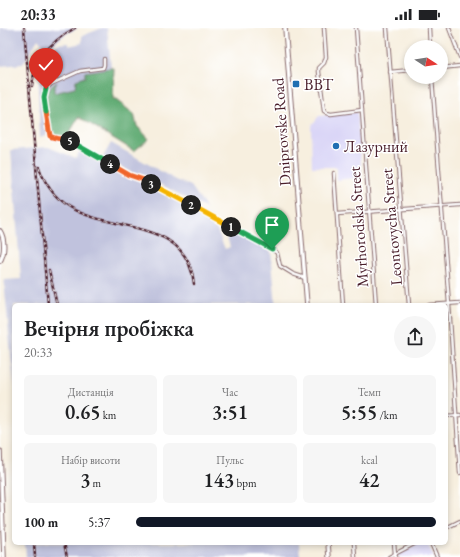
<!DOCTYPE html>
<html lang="uk">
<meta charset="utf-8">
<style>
:root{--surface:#fff;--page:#f6f6f6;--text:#202124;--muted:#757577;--accent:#111827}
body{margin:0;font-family:"EB Garamond",serif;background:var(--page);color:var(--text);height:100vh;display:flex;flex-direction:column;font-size:15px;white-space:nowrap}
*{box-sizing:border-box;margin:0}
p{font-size:13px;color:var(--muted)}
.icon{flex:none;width:22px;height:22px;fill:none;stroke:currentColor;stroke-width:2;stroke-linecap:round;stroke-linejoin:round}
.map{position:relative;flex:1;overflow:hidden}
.details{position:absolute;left:12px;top:275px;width:436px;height:242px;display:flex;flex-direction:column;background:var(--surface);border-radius:6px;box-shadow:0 2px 6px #0003}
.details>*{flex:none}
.needle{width:26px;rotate:102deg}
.tools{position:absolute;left:404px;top:12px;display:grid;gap:8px}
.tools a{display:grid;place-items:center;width:44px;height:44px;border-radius:50%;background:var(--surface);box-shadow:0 2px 6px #0003;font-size:20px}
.pin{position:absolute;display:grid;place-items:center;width:34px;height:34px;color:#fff;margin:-41px -17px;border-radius:50% 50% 50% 0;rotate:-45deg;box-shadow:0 0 4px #0007}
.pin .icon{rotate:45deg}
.km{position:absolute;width:20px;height:20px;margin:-10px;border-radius:50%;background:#222;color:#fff;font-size:11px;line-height:20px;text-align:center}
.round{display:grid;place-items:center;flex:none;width:42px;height:42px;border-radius:21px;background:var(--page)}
.overview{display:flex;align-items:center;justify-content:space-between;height:68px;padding:0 12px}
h1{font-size:22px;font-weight:600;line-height:30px}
.figures{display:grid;grid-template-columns:repeat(3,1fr);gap:6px;height:68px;padding:4px 12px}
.figures div{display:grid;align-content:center;border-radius:6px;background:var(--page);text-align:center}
.figures b{font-size:20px;font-weight:600}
.figures small{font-size:11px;font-weight:400}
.figures p{font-size:11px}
ul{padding:0 12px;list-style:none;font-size:13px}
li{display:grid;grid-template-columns:64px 48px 1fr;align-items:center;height:30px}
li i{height:10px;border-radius:5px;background:var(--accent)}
.status{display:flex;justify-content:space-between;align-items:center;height:28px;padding:0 20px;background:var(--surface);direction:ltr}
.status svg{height:11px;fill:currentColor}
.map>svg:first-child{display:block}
</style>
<div class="status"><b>20:33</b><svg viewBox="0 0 49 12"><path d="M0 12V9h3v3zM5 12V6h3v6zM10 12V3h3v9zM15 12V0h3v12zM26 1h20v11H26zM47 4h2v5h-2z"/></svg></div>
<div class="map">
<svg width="460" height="529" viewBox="0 0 460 529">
<rect width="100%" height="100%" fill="#fff"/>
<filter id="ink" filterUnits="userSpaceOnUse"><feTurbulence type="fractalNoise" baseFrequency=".025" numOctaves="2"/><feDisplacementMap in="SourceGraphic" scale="8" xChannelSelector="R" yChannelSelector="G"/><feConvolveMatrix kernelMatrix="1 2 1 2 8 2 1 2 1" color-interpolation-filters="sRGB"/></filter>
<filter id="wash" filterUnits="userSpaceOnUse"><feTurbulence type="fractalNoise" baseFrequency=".012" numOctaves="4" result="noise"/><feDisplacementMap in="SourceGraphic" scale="16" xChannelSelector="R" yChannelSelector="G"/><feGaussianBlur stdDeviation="0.9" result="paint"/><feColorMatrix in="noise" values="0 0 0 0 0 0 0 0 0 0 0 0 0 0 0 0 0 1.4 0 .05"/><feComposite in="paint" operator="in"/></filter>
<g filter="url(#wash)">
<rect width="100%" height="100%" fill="#f7efdf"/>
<g fill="#dad6f7">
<polygon points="357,84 362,149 337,152 337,139 312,139 311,98 319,88"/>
<polygon points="418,515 427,515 434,529 399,529 397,526"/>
</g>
<g fill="#c0c2dd">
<polygon points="0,0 78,0 66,6 57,13 48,24 38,11 23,36 0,38"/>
<polygon points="102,0 107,0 111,40 86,44 85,49 76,52 75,60 54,65 54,60 47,77 51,105 40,109 38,61 42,39 57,16 68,15 68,18 82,15 82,8"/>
<polygon points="111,115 176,152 191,158 207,181 145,148 135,146 103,129"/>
<polygon points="48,119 76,130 80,123 212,190 225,221 230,219 224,199 271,223 276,277 14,277 14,358 4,252 21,251 11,122"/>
<polygon points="25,515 299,515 300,529 26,529"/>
</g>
<path fill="#62ac75" stroke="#566650" d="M111,40H114L113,72H116L134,86L137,98L149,111L134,123L79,89L67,109L54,108L51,105C49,94 44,78 47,66C48,60 53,57 57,54L54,60V65L75,60L76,52L85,49V44Z"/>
</g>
<g filter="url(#ink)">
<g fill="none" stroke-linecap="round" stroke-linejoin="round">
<defs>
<g id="minor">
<polyline points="324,0 326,29 324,35 319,40 319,44 324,83 327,85 331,86 362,82"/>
<polyline points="356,0 376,277"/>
<polyline points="387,0 409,277"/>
<polyline points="429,0 430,19"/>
<polyline points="449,0 460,29"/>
<path d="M104,31V37L103,40L80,43L51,56C40,66 45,80 47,92C48,97 49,103 50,108L53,110L67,112L124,145L133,149L144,152L272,221L277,225L280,238L293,246L305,250"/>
<polyline points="441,40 460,38"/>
<polyline points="390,44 411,42"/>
<polyline points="432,49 449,276 460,445"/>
<polyline points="334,145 343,277"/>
<polyline points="337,186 460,177"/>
<polyline points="429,277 460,275"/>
<polyline points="446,388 460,387"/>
<polyline points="446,500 460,493"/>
<polyline points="354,515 355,529"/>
<polyline points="394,515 395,526 396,529"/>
<polyline points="431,515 437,529"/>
<polyline points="389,529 416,515"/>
</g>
<g id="tertiary">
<polyline points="285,0 307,277"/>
<path d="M0,203C5,211 5,225 0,233"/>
<polyline points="0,423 4,529"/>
<polyline points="328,515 329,529"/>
</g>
</defs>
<use href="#minor" stroke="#87686a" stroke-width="4.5"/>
<use href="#tertiary" stroke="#87686a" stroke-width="5.5"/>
<use href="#minor" stroke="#fff" stroke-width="2.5"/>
<use href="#tertiary" stroke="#fff" stroke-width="3.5"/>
<defs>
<g id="rail">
<polyline points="24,0 48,277"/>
<path d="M32,58C34,31 53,12 75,0"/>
<path d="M39,139C44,155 55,170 69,179C112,205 188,190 194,256"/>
<polyline points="49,242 57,277"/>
<polyline points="34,515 35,529"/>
<polyline points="64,515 67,529"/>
</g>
</defs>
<use href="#rail" stroke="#4a1f2b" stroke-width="2.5"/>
<use href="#rail" stroke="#fff" stroke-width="1" stroke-dasharray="3" stroke-linecap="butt"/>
</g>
</g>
<g fill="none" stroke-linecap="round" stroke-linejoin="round" filter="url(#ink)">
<defs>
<polyline id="split-1" points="231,199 272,221"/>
<polyline id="split-2" points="191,177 231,199"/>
<polyline id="split-3" points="151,156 191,177"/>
<polyline id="split-4" points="110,136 129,147 144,152 151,156"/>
<polyline id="split-5" points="70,113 110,136"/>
<path id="split-6" d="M46,84L50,108C56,112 64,110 70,113"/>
<polyline id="split-7" points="46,84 44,70 46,61"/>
</defs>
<use href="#split-1" stroke="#fff" stroke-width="8"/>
<use href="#split-2" stroke="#fff" stroke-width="8"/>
<use href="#split-3" stroke="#fff" stroke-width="8"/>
<use href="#split-4" stroke="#fff" stroke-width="8"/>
<use href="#split-5" stroke="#fff" stroke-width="8"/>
<use href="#split-6" stroke="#fff" stroke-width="8"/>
<use href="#split-7" stroke="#fff" stroke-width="8"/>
<use href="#split-1" stroke="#22a559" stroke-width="5"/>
<use href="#split-2" stroke="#f5b400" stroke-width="5"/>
<use href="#split-3" stroke="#f5b400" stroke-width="5"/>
<use href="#split-4" stroke="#f0652b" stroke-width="5"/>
<use href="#split-5" stroke="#22a559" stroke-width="5"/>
<use href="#split-6" stroke="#f0652b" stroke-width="5"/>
<use href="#split-7" stroke="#22a559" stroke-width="5"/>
</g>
<g fill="#1f6fb2" stroke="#fff" stroke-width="1.5">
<rect x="292" y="52" width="8" height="8" rx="2"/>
<circle cx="336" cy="118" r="4"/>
</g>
<g text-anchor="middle" stroke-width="3" stroke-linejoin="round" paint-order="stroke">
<g font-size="16" fill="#4a1f2b" stroke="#fff" text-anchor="start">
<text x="304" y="62">ВВТ</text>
<text x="344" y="124">Лазурний</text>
</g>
<g font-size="16" fill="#4a1f2b" stroke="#fff">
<text transform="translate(281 104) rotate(-94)" y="6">Dniprovske Road</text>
<text transform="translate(358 199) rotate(-94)" y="6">Myrhorodska Street</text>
<text transform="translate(391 199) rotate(-95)" y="6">Leontovycha Street</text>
</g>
</g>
</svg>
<div class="tools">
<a><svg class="needle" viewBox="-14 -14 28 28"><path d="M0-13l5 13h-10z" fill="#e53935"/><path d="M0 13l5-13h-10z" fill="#757577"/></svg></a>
</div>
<div class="pin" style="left:272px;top:221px;background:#1e9e55"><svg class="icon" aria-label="arrive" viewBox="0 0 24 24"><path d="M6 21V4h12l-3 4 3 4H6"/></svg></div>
<div class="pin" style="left:46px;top:61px;background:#d93025"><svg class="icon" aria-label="check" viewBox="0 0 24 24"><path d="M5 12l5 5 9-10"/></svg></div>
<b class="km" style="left:231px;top:199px">1</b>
<b class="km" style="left:191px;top:177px">2</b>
<b class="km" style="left:151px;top:156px">3</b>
<b class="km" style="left:110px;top:136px">4</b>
<b class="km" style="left:70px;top:113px">5</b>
<section class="details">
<div class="overview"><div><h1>Вечірня пробіжка</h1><p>20:33</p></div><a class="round"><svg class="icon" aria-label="share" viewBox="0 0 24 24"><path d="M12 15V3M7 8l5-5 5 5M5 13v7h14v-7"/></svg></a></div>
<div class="figures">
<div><p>Дистанція</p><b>0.65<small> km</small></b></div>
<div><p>Час</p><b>3:51</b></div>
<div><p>Темп</p><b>5:55<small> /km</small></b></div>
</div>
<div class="figures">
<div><p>Набір висоти</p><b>3<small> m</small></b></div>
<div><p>Пульс</p><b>143<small> bpm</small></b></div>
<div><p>kcal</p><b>42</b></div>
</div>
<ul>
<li><b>100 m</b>5:37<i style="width:100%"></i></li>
</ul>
</section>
</div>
